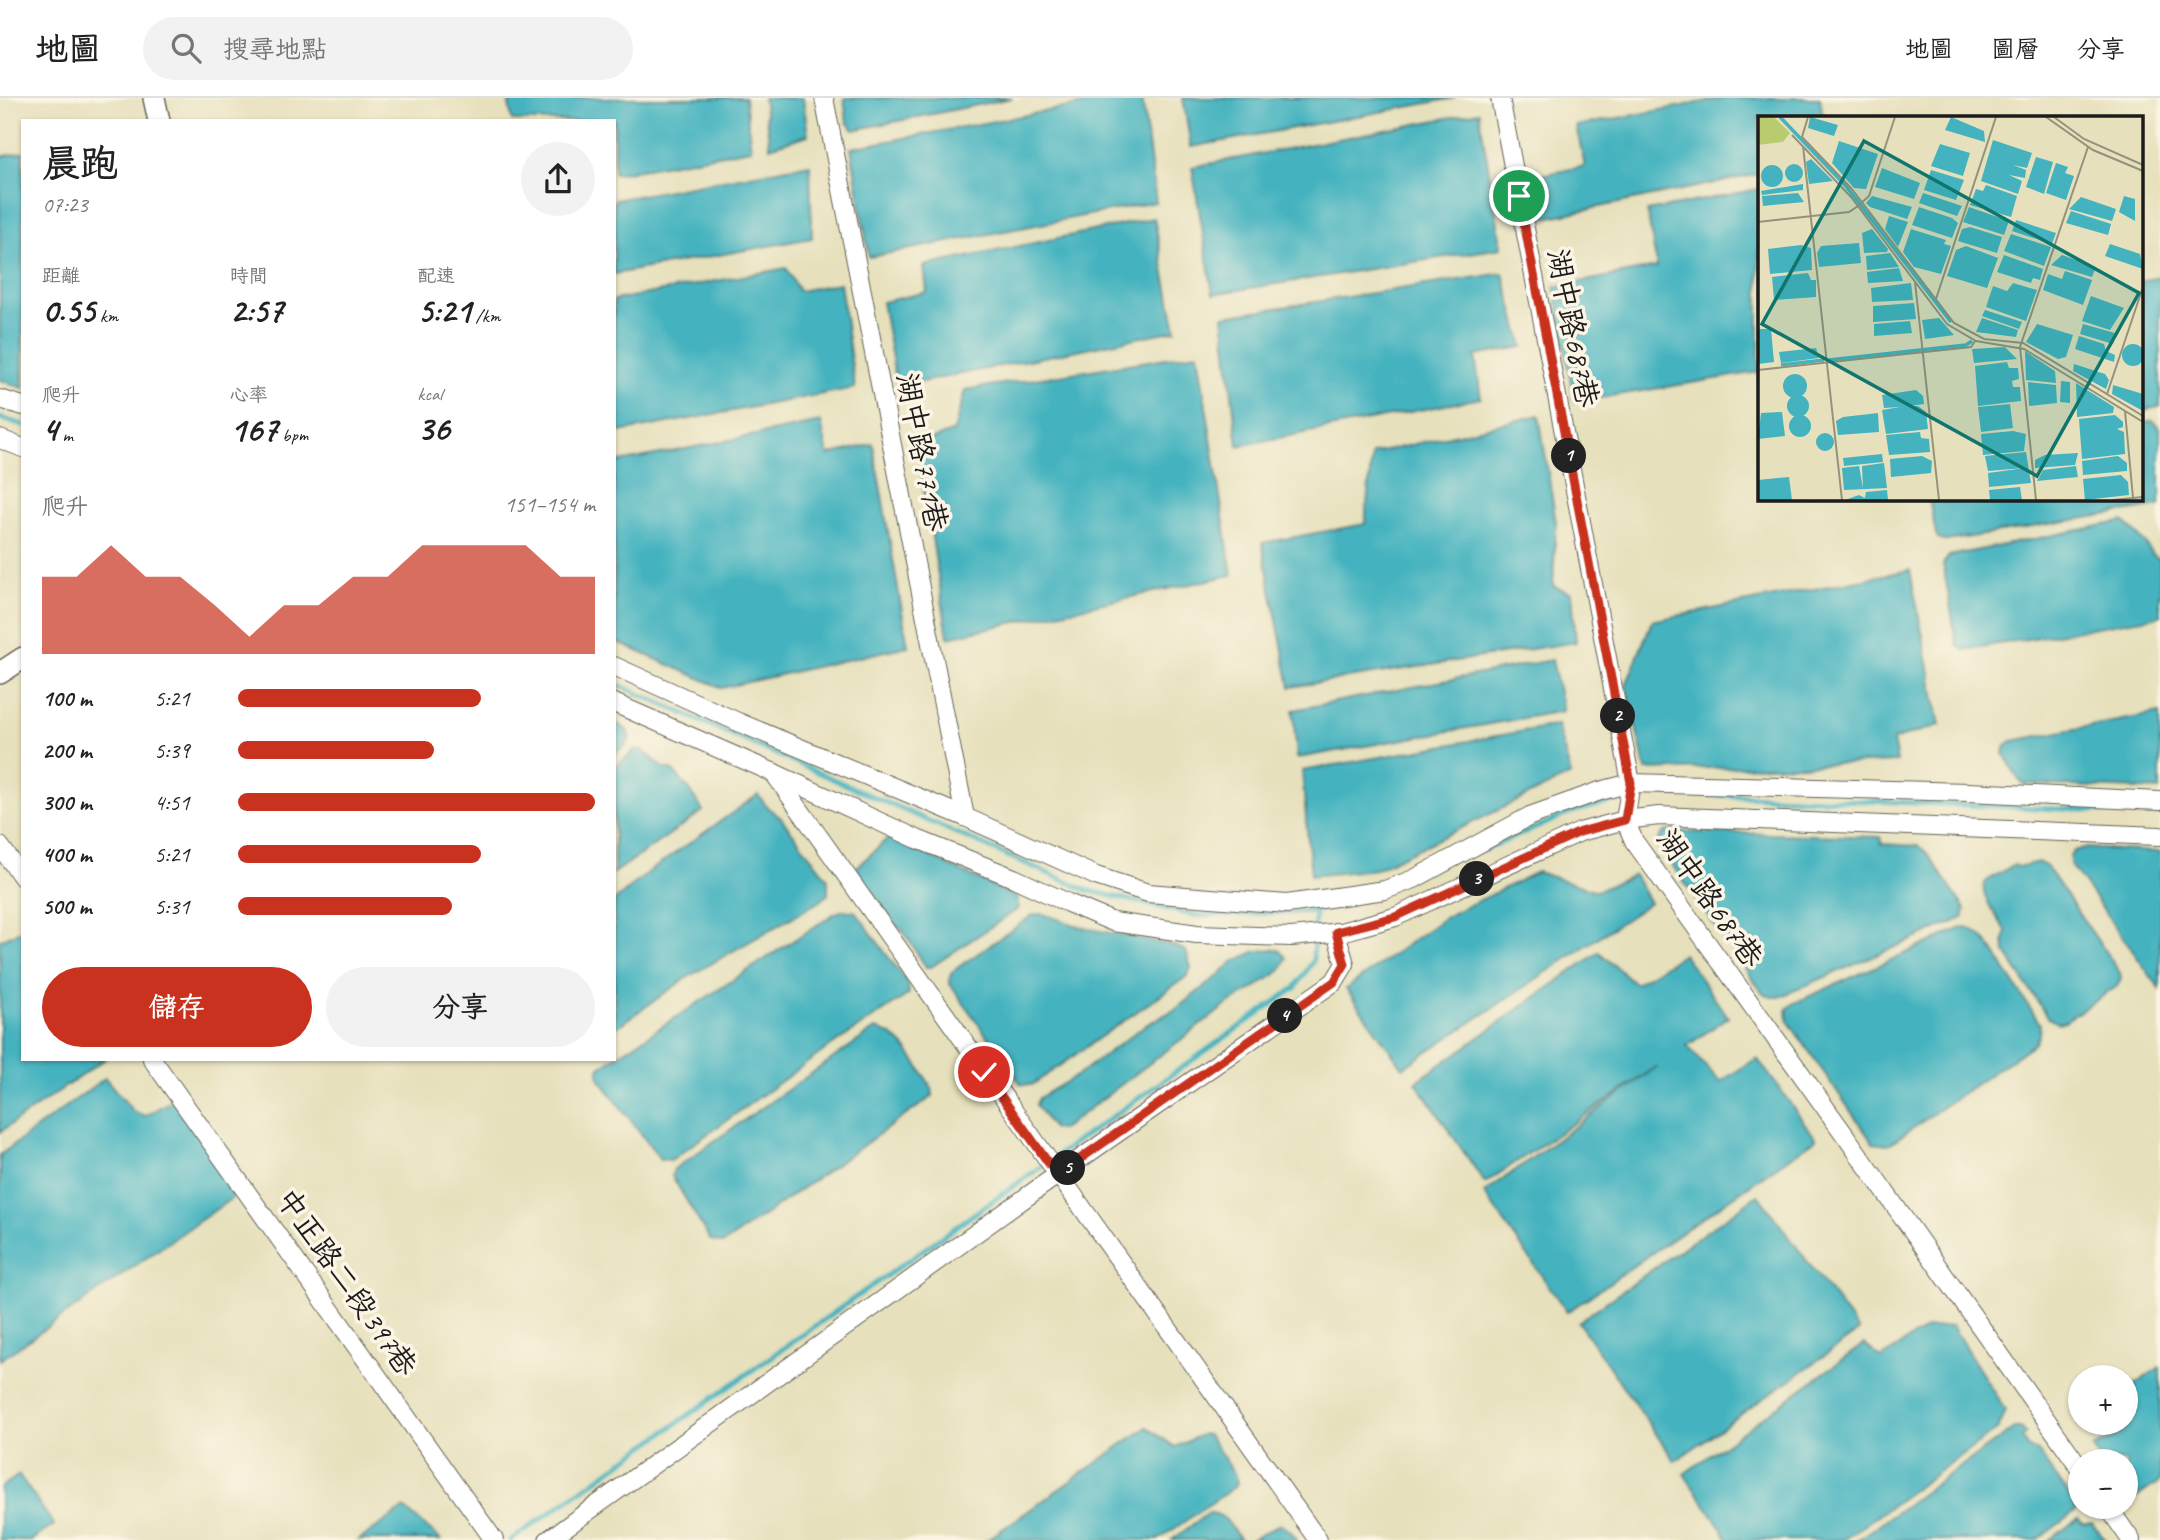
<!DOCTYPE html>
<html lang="zh-TW">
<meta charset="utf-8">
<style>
:root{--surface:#fff;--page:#f2f2f2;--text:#222;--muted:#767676;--line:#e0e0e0;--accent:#c8321e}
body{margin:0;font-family:Caveat,"LXGW WenKai TC",sans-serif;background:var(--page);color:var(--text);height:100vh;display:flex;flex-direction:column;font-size:26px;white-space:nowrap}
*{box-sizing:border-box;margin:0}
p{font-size:23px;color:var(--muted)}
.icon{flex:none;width:38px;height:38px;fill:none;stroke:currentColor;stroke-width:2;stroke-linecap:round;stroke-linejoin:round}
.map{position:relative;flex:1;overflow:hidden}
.side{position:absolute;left:21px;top:21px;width:595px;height:942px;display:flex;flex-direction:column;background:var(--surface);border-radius:0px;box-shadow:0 2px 5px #0004}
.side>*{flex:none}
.tools{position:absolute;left:2068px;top:1267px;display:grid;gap:14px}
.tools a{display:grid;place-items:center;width:70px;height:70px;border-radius:50%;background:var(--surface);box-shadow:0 2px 5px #0004;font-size:35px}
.pin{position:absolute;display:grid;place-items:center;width:60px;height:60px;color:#fff;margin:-30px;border:4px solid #fff;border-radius:50%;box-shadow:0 2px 7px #0007}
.km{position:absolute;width:35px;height:35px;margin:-18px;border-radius:50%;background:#222;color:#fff;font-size:19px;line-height:35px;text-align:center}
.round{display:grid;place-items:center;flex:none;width:74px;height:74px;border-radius:37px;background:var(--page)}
.summary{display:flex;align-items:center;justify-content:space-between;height:119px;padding:0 21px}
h1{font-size:38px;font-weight:700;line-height:52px}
.metrics{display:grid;grid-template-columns:repeat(3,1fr);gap:10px;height:119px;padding:7px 21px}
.metrics div{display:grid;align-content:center}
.metrics b{font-size:35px;font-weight:700}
.metrics small{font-size:19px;font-weight:400}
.metrics p{font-size:19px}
.chart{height:196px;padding:14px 21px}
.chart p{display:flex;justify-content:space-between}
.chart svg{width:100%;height:126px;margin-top:7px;fill:var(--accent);opacity:.7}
.primary-button{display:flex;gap:14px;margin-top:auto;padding:14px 21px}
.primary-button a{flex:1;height:80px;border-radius:42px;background:var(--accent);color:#fff;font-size:28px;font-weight:700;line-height:80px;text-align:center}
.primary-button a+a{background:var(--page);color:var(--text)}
ul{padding:0 21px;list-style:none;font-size:23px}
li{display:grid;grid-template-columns:112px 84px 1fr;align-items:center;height:52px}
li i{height:18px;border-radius:9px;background:var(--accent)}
header{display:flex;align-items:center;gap:42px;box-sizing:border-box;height:98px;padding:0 35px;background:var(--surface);border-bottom:2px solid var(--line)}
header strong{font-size:33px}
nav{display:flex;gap:38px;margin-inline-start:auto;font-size:24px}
.search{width:490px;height:63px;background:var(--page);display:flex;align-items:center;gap:18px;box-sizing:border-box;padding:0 24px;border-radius:38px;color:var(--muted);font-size:26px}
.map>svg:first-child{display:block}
</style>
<header>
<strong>地圖</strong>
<div class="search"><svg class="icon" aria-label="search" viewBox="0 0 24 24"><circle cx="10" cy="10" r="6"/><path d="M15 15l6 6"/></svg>搜尋地點</div>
<nav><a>地圖</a><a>圖層</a><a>分享</a></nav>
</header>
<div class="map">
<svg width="2160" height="1442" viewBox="0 0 2160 1442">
<rect width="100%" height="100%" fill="#fcf5e5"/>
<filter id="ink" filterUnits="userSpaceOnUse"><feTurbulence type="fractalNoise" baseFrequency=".0143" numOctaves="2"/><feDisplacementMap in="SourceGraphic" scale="14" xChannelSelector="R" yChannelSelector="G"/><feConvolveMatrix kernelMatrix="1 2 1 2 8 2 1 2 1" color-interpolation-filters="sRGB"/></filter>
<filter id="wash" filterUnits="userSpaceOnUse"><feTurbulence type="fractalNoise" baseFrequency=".00686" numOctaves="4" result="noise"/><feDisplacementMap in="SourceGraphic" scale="28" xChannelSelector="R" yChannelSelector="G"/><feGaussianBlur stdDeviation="1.57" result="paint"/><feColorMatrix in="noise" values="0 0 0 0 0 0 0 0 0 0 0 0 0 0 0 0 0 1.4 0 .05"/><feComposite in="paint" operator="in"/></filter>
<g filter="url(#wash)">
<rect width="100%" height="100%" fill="#e6e0bc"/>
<g fill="#44b3bf" stroke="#30686e" stroke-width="2">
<polygon points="508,0 745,0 751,51 614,76 614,23 512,23"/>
<polygon points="763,0 803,0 808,37 770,49"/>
<polygon points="844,0 1012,0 854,32 847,24"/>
<polygon points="1116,0 1142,0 1156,104 869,159 851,50"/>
<polygon points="1183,0 1455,0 1191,49"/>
<polygon points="1724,0 1820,0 1823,19 1759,19 1759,76 1536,122 1532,79 1585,68 1576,28"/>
<polygon points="1479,14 1502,150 1213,196 1192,69"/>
<polygon points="23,54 23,290 0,282 0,59"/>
<polygon points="810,66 812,140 614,176 614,102"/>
<polygon points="1759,91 1759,274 1574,304 1555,189 1657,169 1647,113"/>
<polygon points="1154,120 1176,232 897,289 882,204 927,194 924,168"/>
<polygon points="786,170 799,193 840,185 855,290 614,335 614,202"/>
<polygon points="1503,175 1523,249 1475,258 1481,300 1238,348 1223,218"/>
<polygon points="2160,179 2160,309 2141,312 2141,183"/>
<polygon points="1198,255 1232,477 948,539 917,347 954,333 965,292"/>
<polygon points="1539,317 1556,425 1553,488 1572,495 1576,544 1290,589 1262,445 1365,426 1372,356"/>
<polygon points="2153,322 2160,330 2160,408 1946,443 1938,440 1936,436 1929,401 2141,401 2141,325"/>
<polygon points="821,324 828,357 873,346 908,548 722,590 614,543 614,365"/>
<polygon points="2124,423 2145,445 2152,457 2160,461 2160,518 1964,552 1957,547 1943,466 1949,458"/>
<polygon points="1910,472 1940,627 1893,642 1897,664 1646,672 1626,587 1652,523"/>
<polygon points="1552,562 1563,613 1297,660 1293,612"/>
<polygon points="2160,615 2160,692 2024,686 2018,681 2004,655 2006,647 2012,643"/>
<polygon points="614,624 627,632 630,640 626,647 614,656"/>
<polygon points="1557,627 1571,677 1376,771 1311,778 1302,673"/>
<polygon points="635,652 642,652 664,670 672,672 689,691 703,713 614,775 614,670"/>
<polygon points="758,697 767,709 781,720 828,781 828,796 822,802 688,879 614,931 614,803 654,770"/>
<polygon points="1669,733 1881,739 1882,746 1918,748 1926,754 1965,811 1963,820 1779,899 1771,899 1762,894 1660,750 1659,741 1665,734"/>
<polygon points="889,739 1018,800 1018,811 931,869 926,869 901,830 897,829 856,770"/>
<polygon points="2084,750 2160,754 2160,891 2070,766 2070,757 2074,753"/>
<path d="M2038,764L2047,769L2120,875L2121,880L2116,889L2065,923L2058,925L2048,920L2006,855L2004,844L2006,832C1999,822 1978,796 1985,785C1987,781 2010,769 2015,767L2017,769Z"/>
<polygon points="1537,774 1597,793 1634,777 1650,805 1403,970 1346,891 1445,819"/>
<polygon points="843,812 856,814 859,818 908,886 909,896 825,952 671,1062 660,1061 601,983 598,977 600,969 834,816"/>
<polygon points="1039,816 1046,817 1081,829 1175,848 1186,853 1191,870 1186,879 1032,987 1021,986 950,886 950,878 953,873 1033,817"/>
<polygon points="1968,829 1978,835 1988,845 2040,926 2039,937 2035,945 1888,1047 1873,1045 1788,923 1787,911 1794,905 1962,830"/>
<polygon points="23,832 23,961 105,961 0,1034 0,842"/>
<polygon points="1272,851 1279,852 1287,860 1282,870 1275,877 1227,907 1061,1032 1053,1031 1036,1007 1039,1000 1078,977 1145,927 1176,911 1218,878 1233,864 1254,854"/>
<polygon points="1599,854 1635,886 1683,856 1728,919 1687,948 1720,984 1757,960 1816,1041 1567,1214 1484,1095 1658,968 1485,1085 1416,984"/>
<path d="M875,931C902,934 918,969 932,990L933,998L723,1146L710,1142L672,1078L674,1071Z"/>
<polygon points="105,980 133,1013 145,1018 174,1001 233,1087 235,1094 232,1100 0,1262 0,1057"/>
<polygon points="1758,1097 1859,1233 1675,1363 1578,1224"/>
<polygon points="1952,1228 2005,1312 1998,1331 1843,1442 1729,1442 1684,1376 1864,1246 1881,1260 1927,1230"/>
<polygon points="2160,1269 2160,1383 2132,1403 2126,1402 2126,1363 2102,1363 2093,1351 2123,1333 2129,1324 2126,1316 2136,1290 2134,1287"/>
<polygon points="1147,1329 1175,1349 1203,1336 1208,1337 1234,1375 1237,1385 1234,1389 1158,1442 987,1442"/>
<polygon points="2015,1330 2021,1330 2026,1336 2022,1340 2028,1350 2038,1354 2076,1407 2075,1414 2037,1442 1857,1442"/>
<polygon points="19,1377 54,1427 32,1442 0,1442 0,1390"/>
<polygon points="404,1410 441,1442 359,1442"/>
<path d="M1208,1415C1225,1414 1231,1429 1240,1442H1172Z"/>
<polygon points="2078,1421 2083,1426 2093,1426 2105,1442 2049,1442"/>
<polygon points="1280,1426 1290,1433 1297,1442 1251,1442"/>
</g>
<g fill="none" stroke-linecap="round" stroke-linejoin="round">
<g stroke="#44b3bf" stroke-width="5">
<polyline points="0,320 23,327"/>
<polyline points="614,585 1086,792 1198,818 1315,813 1349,806"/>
<polyline points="1485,752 1572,714 1648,694 2160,715"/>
<polyline points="511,1442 1295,890 1313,863 1315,813"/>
</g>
</g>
</g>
<g filter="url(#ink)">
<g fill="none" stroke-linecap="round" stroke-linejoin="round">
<defs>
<g id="minor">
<polyline points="824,0 965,719"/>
<polyline points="1500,0 1631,685 1625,722 1634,743 1847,1040 2081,1371"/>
<polyline points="0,301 23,308"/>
<polyline points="0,341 23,350"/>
<polyline points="614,568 738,624 965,719 1096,778 1148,795 1287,806 1385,792 1414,781 1530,718 1600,693 1631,685 1968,694 2160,703"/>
<polyline points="614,605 772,674 917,741 1014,780 1068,805 1113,824 1197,836 1291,839 1341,834 1395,819 1580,734 1625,722 1659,718 2160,738"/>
<polyline points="773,674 1318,1442"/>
<polyline points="0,748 23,780"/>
<polyline points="152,961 494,1442"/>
<polyline points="2108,1409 2131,1442"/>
<polyline points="548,1442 1057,1077 1334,884 1345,866 1336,834"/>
</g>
<g id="tertiary">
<polyline points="154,0 159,23"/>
<polyline points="0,575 23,560"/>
</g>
</defs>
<use href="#minor" stroke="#636154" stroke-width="20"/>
<use href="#tertiary" stroke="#636154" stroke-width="24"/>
<use href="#minor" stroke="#fff" stroke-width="18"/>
<use href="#tertiary" stroke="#fff" stroke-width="21"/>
</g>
</g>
<g fill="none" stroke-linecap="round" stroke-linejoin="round" filter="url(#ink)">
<defs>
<polyline id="route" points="984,974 1057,1077 1334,884 1345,866 1336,834 1395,819 1580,734 1625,722 1631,685 1519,98"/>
</defs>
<use href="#route" stroke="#fff" stroke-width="14"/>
<use href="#route" stroke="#c8321e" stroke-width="9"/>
</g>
<g text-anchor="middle" stroke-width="7" stroke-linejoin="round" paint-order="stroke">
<g font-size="30" fill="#1c1c1c" stroke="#fcf5e5">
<text transform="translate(1573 230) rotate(79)" y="10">湖中路687巷</text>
<text transform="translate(922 354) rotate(79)" y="10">湖中路771巷</text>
<text transform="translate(1710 800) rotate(55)" y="10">湖中路687巷</text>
<text transform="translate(347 1184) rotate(55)" y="10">中正路二段397巷</text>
</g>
</g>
<g transform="translate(1758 18)">
<rect width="385" height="385" fill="#e6e0bc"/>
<path d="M0,1H16L32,17L25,26L0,29Z" fill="#b8cc6f"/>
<path d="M52,1L80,9L76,20L50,12ZM193,1L226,15L227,26L187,14ZM235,24L274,37L269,52L255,49L268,54L267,62L251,59L264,65L260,78L223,65ZM81,25L120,38L108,73L96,72L74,47ZM182,28L212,37L205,60L173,50ZM278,41L295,46L286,78L268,71ZM53,43L75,65L51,68L48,46ZM298,47L310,51L307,57L316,60L308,84L288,77ZM27 57a9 9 0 1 1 18 0a9 9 0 1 1-18 0ZM3 60a11 11 0 1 1 22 0a11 11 0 1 1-22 0ZM124,52L162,67L156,83L117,71ZM173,54L206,64L198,84L166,74ZM45,68V74L4,79L3,75ZM228,69L259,80L253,101L212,89L218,73L225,75ZM40,77L46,86L5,90L4,80ZM165,77L204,90L199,100L161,87ZM114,80L154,91L149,103L112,91L108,87ZM366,80L377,83V105L361,96ZM323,81L358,93L354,105L311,93ZM161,91L194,102L200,107L194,122L154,109ZM211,91L251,105L246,119L205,106ZM313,95L353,108L350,119L308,107ZM131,100L150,106L140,131L127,113ZM258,104L298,117L294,128L254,115ZM212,111L244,121L239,137L200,125L204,113ZM114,113L130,133L129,136L106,137L104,117ZM153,113L188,124L186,128L193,130L183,158L156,151L145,136ZM253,118L293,131L286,150L246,135ZM101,127L103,147L61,151L59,137L63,130ZM352,128L382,138L385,153L347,140ZM43,129L53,132L54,154L12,158L10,133ZM208,130L240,142L229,172L189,160L198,134ZM132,137L141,151L109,154L108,140ZM246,139L285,153L282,164L275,162L273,167L239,156ZM304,139L338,151L334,161L293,149ZM141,152L145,165L110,167L109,156ZM307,155L334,164L325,189L285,174L290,158L304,163ZM50,157L53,164H58V181L16,184L14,161ZM153,167L155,184L114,186L113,172ZM255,167L279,174L268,205L228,191L235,170L249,175ZM333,180L366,192L352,214L324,205ZM156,187L158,203L115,206V190ZM227,194L264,206L261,213L224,200ZM181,202L196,219L167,223L164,204ZM224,202L260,214L258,221L218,216ZM152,205L154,217L116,220V208ZM279,208L315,219L308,241L300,243L268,226ZM325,208L357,217L355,228L322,218ZM0,213H13L16,246L0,248ZM321,220L346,228L348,235L357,239L356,246L317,233ZM364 239a11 11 0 1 1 22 0a11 11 0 1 1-22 0ZM247,231L259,243L216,247L214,233ZM58,232L61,242L23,247L21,236ZM267,235L297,255L298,267L268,264ZM249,246L251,252H260L261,263L254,265L255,271H262L263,285L220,290L217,250ZM316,248L347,258L351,264L348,273L315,255ZM25 270a12 12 0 1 1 24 0a12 12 0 1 1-24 0ZM303,265L312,266V287L302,286ZM270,266L298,269L299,287L271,290ZM318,267L356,291L355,297L319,301ZM355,269L385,278V295L354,278ZM158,274L165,280L166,288L151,290H160L168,296L170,313L128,318L124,294L142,291L126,292L124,279ZM29 290a11 11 0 1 1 22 0a11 11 0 1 1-22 0ZM252,288L255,312L223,316L220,291ZM24,296L27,320L0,323L3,297ZM120,297L121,316L80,319L78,305L85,301ZM357,299L365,306V311L359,313L366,316L367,338L324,343L321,303ZM31 310a11 11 0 1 1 22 0a11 11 0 1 1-22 0ZM255,315L268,318L266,335L225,339L223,318ZM162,316L163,322L171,323L172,336L131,339L128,319ZM58 326a9 9 0 1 1 18 0a9 9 0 1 1-18 0ZM268,336L273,367L231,371L230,357L267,352L230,355L227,340ZM320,337L317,349L277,352V344L287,339ZM124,338L125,346L86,350L85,342ZM164,340L174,345L173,357L133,361L132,343ZM360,340L369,347V355L325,359L324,345ZM126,347L129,372L86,374L84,352L101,350L105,372L104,350ZM318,350L320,361L279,365L285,354ZM363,359L370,366L371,379L327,384L325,363ZM31,361L34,384H0V364ZM262,371L264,384H232L231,374ZM129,374L130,384H87L101,379L107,382L108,376Z" fill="#44b3bf"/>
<path fill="none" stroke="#44b3bf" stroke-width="3.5" d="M22,1L87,69L193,206M71,244L208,229L214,225M23,249L66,244"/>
<path fill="none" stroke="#95927c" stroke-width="2" d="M50,1L44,21L93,72L196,207L226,223L265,227L385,300M288,1L335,34L385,55M296,1L326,23L385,49M34,19L93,81L189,208L218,225L266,233L385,306M45,30L84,384M0,106L91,96L100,90L111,80L137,1M157,166L181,384M178,183L238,1M0,254L213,231L217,225M349,278L385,171M367,295L375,382M278,384L262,231L330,31M355,384L385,381"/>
<path fill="#0f766e" fill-opacity="0.15" stroke="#0f766e" stroke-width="3.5" d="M106,25L381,177L279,360L4,208Z"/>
<rect width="385" height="385" fill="none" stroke="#1c1c1c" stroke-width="3.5"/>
</g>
</svg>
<div class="tools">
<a>+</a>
<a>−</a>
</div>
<div class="pin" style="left:1519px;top:98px;background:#1e9e55"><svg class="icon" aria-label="arrive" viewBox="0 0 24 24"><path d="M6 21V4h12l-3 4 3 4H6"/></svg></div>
<div class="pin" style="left:984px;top:974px;background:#d93025"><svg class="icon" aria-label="check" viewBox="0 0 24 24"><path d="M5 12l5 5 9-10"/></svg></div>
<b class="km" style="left:1569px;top:358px">1</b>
<b class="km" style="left:1618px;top:618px">2</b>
<b class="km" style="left:1477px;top:781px">3</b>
<b class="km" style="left:1285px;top:918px">4</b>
<b class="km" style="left:1068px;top:1070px">5</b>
<section class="side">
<div class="summary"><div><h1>晨跑</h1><p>07:23</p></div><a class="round"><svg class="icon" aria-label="share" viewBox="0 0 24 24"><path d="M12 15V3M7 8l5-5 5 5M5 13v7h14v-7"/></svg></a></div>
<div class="metrics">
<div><p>距離</p><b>0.55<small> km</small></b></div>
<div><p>時間</p><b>2:57</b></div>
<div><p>配速</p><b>5:21<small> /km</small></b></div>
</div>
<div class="metrics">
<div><p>爬升</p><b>4<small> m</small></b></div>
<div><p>心率</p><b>167<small> bpm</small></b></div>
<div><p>kcal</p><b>36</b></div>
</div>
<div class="chart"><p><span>爬升</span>151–154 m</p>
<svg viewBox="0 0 160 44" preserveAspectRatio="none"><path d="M0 44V17L10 17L20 6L30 17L40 17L50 27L60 38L70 27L80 27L90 17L100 17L110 6L120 6L130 6L140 6L150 17L160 17V44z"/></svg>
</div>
<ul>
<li><b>100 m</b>5:21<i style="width:68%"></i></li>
<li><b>200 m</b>5:39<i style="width:55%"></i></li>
<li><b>300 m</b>4:51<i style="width:100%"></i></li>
<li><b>400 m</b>5:21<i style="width:68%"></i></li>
<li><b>500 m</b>5:31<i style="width:60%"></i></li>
</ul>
<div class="primary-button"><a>儲存</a><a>分享</a></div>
</section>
</div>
